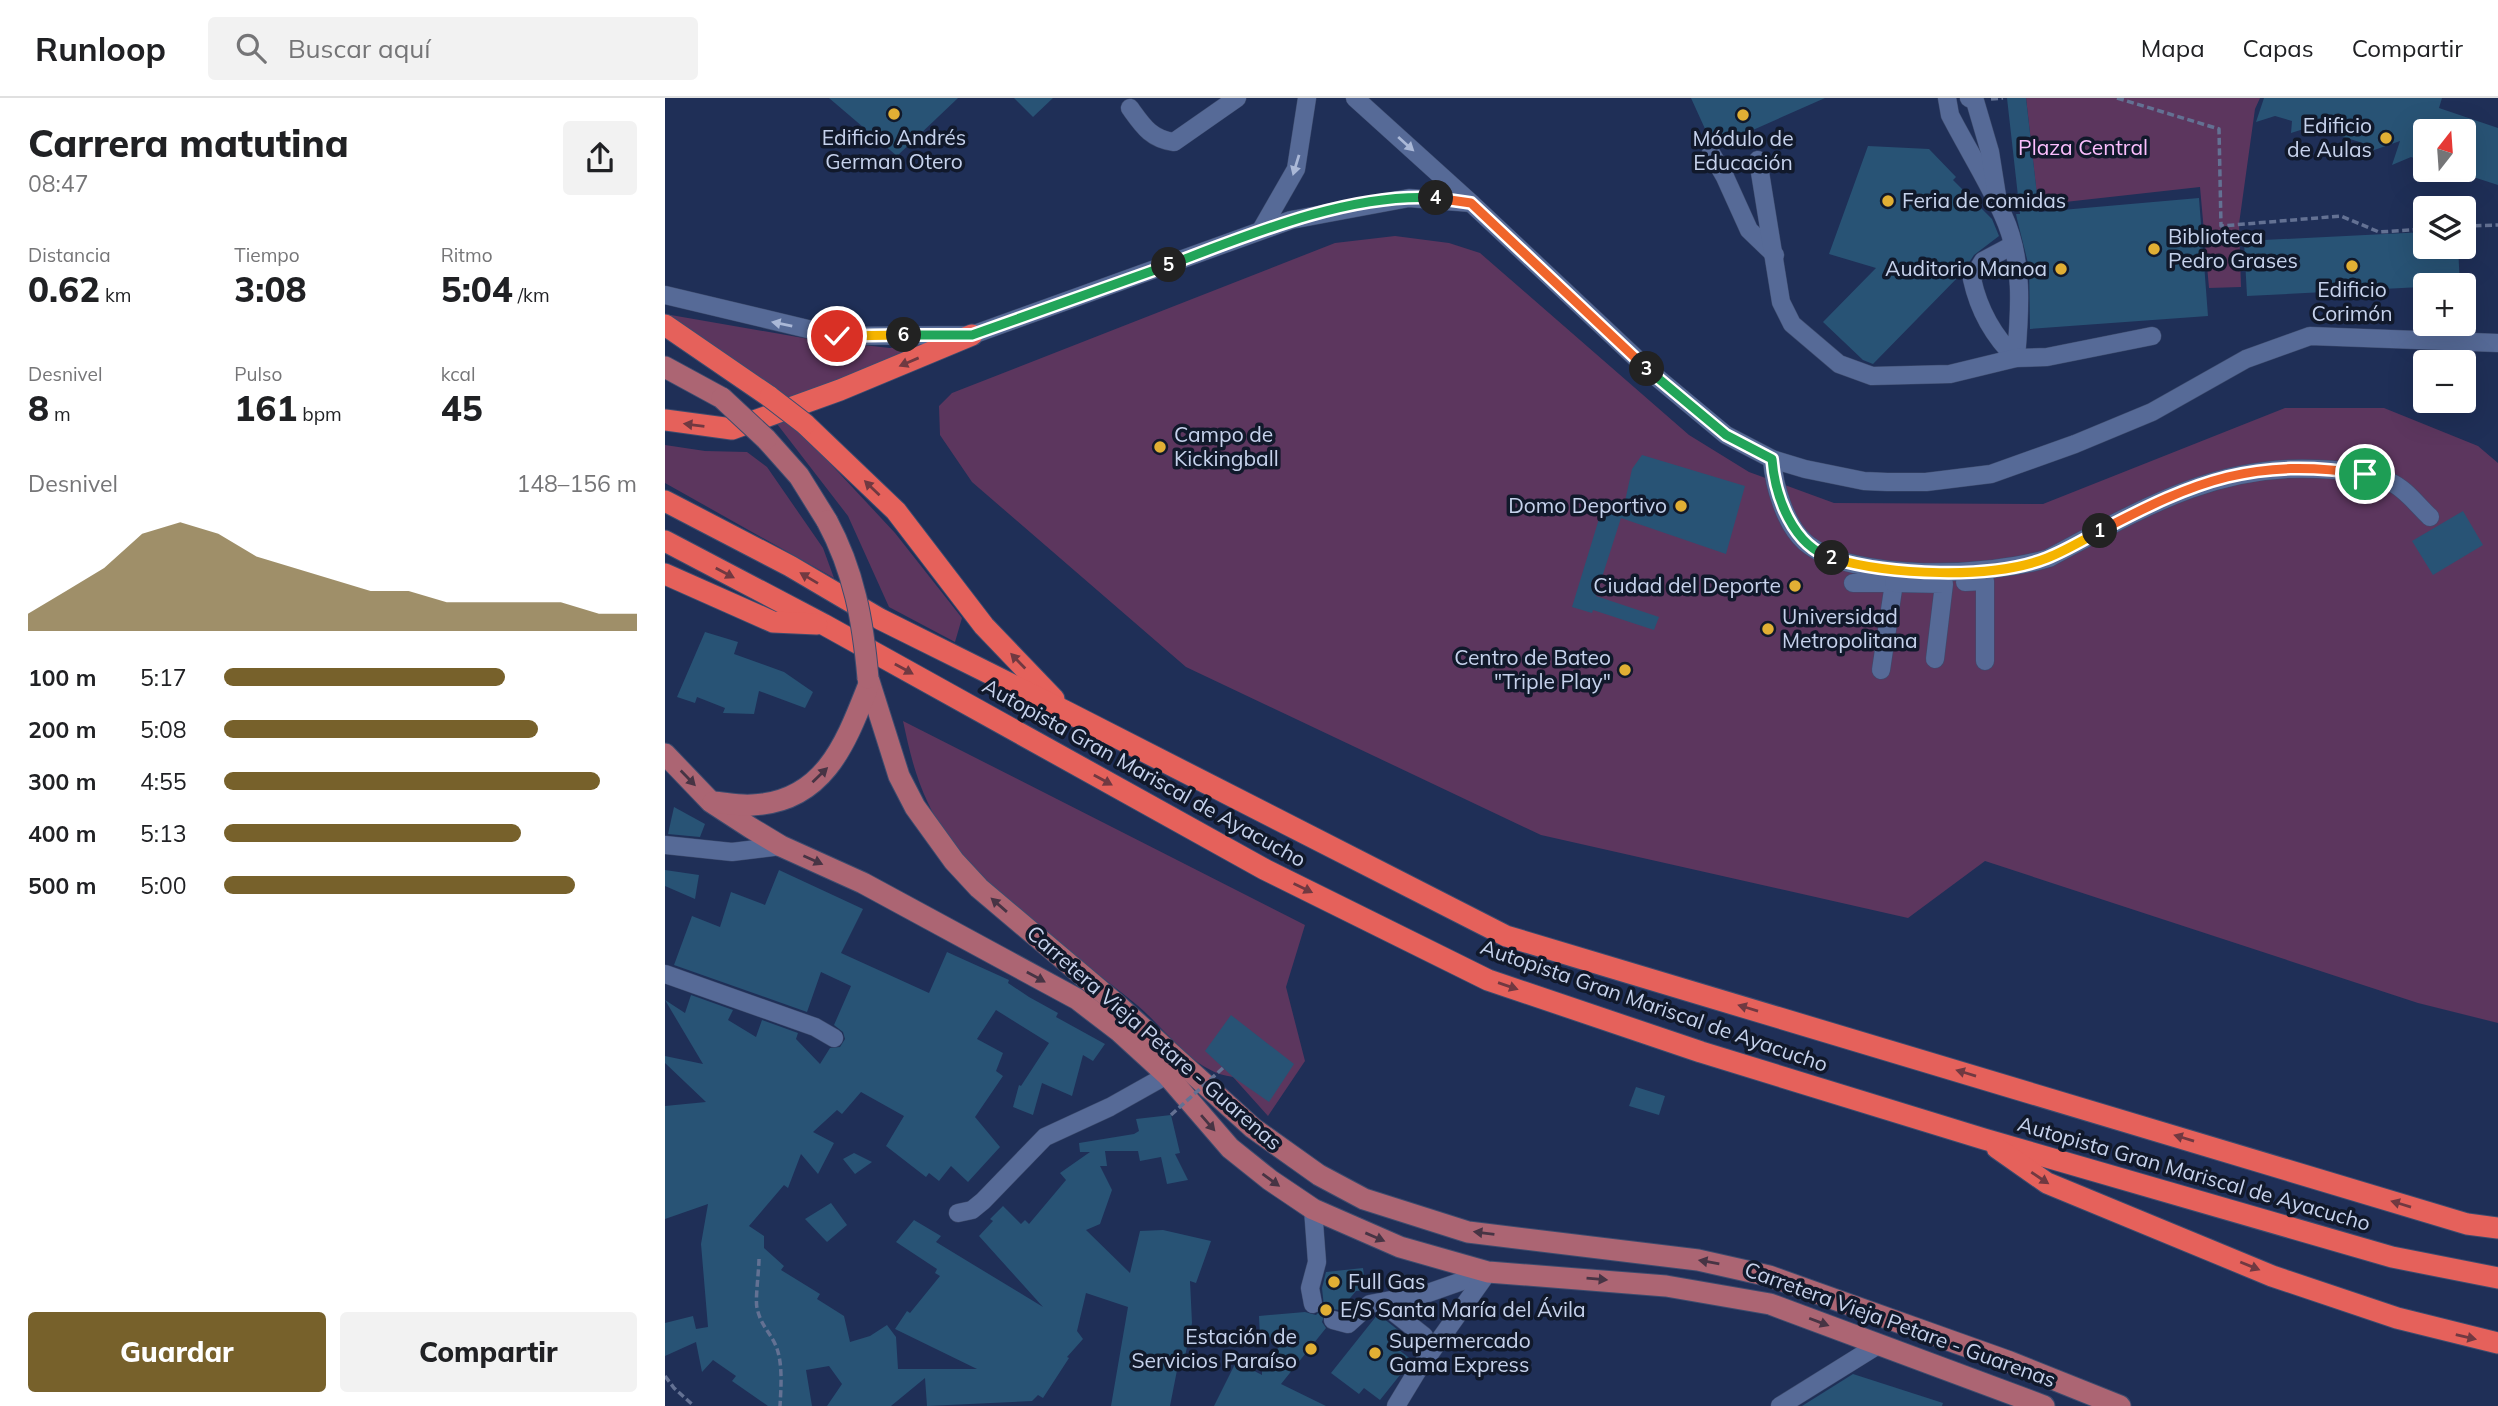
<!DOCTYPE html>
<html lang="es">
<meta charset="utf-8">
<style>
:root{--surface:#fff;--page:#f2f2f2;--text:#202124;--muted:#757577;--line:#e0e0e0;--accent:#77612b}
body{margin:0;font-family:Mulish,sans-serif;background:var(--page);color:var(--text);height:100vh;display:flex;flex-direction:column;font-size:26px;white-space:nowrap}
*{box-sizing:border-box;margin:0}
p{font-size:23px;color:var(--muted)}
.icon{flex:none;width:38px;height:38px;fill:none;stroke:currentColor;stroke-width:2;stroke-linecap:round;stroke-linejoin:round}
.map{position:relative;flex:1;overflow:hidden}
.panel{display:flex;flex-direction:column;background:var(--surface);width:665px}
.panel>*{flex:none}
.needle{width:46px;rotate:17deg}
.controls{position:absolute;left:1748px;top:21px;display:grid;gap:14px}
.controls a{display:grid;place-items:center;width:63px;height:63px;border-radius:7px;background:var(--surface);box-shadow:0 7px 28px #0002;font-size:35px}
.pin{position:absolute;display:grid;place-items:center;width:60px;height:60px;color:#fff;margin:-30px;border:4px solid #fff;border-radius:50%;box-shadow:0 2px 7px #0007}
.km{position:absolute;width:35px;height:35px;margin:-18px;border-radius:50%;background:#222;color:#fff;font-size:19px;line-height:35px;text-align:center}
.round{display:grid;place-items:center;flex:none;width:74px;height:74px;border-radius:7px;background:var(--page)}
.headline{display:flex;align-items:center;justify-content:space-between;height:119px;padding:0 28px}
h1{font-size:38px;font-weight:800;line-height:52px}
.metrics{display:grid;grid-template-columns:repeat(3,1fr);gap:10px;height:119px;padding:7px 28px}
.metrics div{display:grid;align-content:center}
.metrics b{font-size:35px;font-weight:800}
.metrics small{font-size:19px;font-weight:400}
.metrics p{font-size:19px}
.chart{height:196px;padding:14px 28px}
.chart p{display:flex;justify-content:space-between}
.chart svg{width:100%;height:126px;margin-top:7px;fill:var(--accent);opacity:.7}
.action{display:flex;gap:14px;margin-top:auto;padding:14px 28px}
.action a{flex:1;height:80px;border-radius:7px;background:var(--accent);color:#fff;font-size:28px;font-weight:800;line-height:80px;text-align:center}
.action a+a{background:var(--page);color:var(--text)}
ul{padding:0 28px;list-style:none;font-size:23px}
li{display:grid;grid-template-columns:112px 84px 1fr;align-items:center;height:52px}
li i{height:18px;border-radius:9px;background:var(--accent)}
header{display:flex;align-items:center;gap:42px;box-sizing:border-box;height:98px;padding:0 35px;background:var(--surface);border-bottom:2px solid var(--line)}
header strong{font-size:33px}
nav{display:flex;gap:38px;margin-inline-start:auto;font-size:24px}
.search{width:490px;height:63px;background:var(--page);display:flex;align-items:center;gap:18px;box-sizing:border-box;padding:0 24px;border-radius:7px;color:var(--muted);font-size:26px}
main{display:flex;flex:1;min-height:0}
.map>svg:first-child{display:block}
</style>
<header>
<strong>Runloop</strong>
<div class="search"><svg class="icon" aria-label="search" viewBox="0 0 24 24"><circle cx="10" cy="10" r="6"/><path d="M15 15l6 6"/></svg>Buscar aquí</div>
<nav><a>Mapa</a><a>Capas</a><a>Compartir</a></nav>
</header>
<main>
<section class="panel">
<div class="headline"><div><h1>Carrera matutina</h1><p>08:47</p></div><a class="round"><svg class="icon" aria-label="share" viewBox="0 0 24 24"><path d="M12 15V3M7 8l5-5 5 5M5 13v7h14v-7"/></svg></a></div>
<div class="metrics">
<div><p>Distancia</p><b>0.62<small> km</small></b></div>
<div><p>Tiempo</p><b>3:08</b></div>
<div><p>Ritmo</p><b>5:04<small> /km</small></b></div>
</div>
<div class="metrics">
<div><p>Desnivel</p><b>8<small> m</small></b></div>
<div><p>Pulso</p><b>161<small> bpm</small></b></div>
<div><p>kcal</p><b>45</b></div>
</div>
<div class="chart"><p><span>Desnivel</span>148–156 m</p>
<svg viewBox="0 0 160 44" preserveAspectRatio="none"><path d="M0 44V38L10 30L20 22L30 10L40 6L50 10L60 18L70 22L80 26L90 30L100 30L110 34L120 34L130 34L140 34L150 38L160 38V44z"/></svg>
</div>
<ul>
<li><b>100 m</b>5:17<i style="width:68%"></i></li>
<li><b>200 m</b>5:08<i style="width:76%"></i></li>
<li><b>300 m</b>4:55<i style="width:91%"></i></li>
<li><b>400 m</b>5:13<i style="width:72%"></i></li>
<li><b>500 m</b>5:00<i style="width:85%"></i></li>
</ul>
<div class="action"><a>Guardar</a><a>Compartir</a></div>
</section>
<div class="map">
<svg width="1833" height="1308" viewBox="0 0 1833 1308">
<rect width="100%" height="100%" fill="#1f2f57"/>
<g fill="#5c365e">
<polygon points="1361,0 1595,0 1590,11 1574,126 1576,189 1544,190 1535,89 1373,107"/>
<polygon points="730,138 784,145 815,155 1024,337 1084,374 1169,405 1378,406 1620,310 1719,310 1813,348 1833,365 1833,925 1753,905 1320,763 1243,820 876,737 521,569 307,384 275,337 274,308 287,295 670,145"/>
<polygon points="0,216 144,241 225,250 308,242 124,304 0,220"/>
<polygon points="121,318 230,435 297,520 290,544 224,509 183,418 109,322"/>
<polygon points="0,347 40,353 82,354 102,369 158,450 169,480 0,385"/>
<path d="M238,623L640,827L621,889L640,963L603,1018L568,979C528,974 502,932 472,907C401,848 303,792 263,705C250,678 244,651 238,623Z"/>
</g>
<g fill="#285375">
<polygon points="164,0 293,0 232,58"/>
<polygon points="349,0 388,0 368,19"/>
<polygon points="1026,0 1160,0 1054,47 1046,44"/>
<polygon points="1342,0 1361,0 1374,114 1534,100 1543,218 1365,231 1364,169 1352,121 1351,116 1355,116"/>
<polygon points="1599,0 1777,0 1774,10 1833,30 1833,87 1799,76 1799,33 1760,33 1760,64 1746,59 1727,67 1735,43 1695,57 1698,45 1645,29 1626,35 1627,23 1610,18 1591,24"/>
<polygon points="1203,48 1264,51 1291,79 1288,82 1327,121 1334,138 1309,157 1297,175 1208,266 1198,262 1158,224 1211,170 1164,156"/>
<polygon points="1760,134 1760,149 1793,149 1795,187 1582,198 1579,143"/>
<polygon points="977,357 1080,388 1061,456 956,420 931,498 994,519 989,532 928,512 927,515 907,509 937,411 957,417 967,371"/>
<polygon points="1798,413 1818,447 1768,477 1747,443"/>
<polygon points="40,534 73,544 69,556 119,574 148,594 140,610 94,593 89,616 58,615 60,610 32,599 30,605 12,599"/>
<polygon points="9,709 40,726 35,739 3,736"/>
<polygon points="0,772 34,777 30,801 0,788"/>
<polygon points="114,772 198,811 176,855 264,895 282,854 344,882 343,885 364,899 393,915 391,919 440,946 428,963 418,957 407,998 377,985 368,1017 348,1009 354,987 356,988 384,945 331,912 312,941 338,955 331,973 338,978 310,1019 335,1049 303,1084 286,1068 274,1083 264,1075 261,1079 221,1048 239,1018 196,994 177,1016 172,1012 148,1034 169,1045 153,1076 136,1056 123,1090 119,1087 84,1128 99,1138 99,1150 119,1168 116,1172 155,1196 152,1201 179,1218 185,1244 205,1238 222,1227 231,1239 233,1271 312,1271 230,1231 242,1213 245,1215 275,1178 270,1175 272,1171 231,1144 249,1122 276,1138 271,1144 378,1209 314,1138 328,1123 325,1121 338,1108 356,1126 360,1122 364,1126 401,1082 395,1075 425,1054 415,1054 414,1045 469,1036 474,1033 471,1021 506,1017 515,1055 510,1056 523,1082 502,1086 496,1059 475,1063 473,1053 440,1053 442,1068 435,1068 447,1092 435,1126 421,1132 465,1175 475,1133 498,1132 546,1143 531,1185 525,1183 527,1225 519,1263 514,1262 505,1308 446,1308 463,1209 421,1195 412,1233 418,1241 402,1259 404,1260 378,1300 373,1297 367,1303 262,1308 260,1280 226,1308 162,1308 177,1286 164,1268 141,1272 147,1308 103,1308 67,1283 71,1278 48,1262 37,1274 31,1244 0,1258 0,1225 28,1218 31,1231 43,1229 36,1146 43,1106 0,1121 0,1008 41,1004 0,965 0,958 38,966 0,902 20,915 26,897 68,912 63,922 91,939 97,922 133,935 131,941 155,966 165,950 175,949 180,941 178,934 169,927 186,888 156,874 142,914 9,867 27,818 55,829 66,794 100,807"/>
<polygon points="566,917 629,966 604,1004 568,979 540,953"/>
<polygon points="971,989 1000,998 994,1017 964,1008"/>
<polygon points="189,1055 207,1064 190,1076 178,1061"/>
<polygon points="166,1105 182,1127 162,1144 140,1121"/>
<polygon points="698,1170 701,1192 691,1193 675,1212 666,1211 660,1215 657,1224 661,1230 616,1286 661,1308 549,1308 570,1266 576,1266 597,1277 597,1270 622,1239 595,1240 594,1218 640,1214 651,1217 659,1209 657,1190 661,1174"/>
<polygon points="713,1216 738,1236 729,1248 747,1262 715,1302 699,1290 694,1296 666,1275"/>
<polygon points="1188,1276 1278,1305 1277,1308 1137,1308"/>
</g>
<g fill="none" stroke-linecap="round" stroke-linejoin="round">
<defs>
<g id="minor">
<polyline points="690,0 806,105 989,277 1061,337 1107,361 1140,371 1199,383 1222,384 1261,384 1326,376 1410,346 1487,314 1581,261 1645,238 1833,245"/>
<path d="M1282,0L1285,17C1302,50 1323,83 1338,117C1359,162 1355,213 1351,260C1328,238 1314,213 1307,181L1318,163L1348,147"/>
<polyline points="1304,0 1310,3 1325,54 1332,98"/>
<path d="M465,10C478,28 486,41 509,44L572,0"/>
<polyline points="1046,55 1060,79 1084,132 1110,157"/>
<polyline points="1093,62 1116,204 1127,226 1174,266 1207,278 1285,276 1351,260 1382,259 1487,238"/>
<polyline points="596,132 631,71 642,0"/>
<polyline points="0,197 172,238 307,237 626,122 744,100 806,105"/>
<path d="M1107,361C1109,388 1120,426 1140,444C1187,485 1327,478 1384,460C1473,413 1548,366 1652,371C1676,372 1702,374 1725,384C1740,390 1753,408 1765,419"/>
<polyline points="1300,484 1320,483 1320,563"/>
<polyline points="1188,485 1229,485 1216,572"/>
<polyline points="1229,485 1279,486 1270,561"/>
<polyline points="0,747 67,754 116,748"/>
<polyline points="0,876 150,929 169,940"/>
<polyline points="293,1115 307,1112 318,1103 380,1039 445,1009 502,977"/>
<polyline points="717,1205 759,1238"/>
<polyline points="648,1206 645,1190 652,1164 648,1111"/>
<polyline points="668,1222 683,1226 705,1206 763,1195 823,1174"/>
<polyline points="731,1308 751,1275 823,1174"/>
<polyline points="1115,1308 1213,1247"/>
</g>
<g id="major">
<polyline points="0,269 57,300"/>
<polyline points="101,341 134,378 162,423"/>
<polyline points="203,580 234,678 250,709 289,763 314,790 449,904 588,1030 654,1077 699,1101 803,1134 1033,1162 1104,1178 1345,1264 1455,1308"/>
<polyline points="0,656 46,704 86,730 116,748 198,785 412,901 455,934 502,977 565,1050 605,1082 648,1111 735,1149 823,1174 1001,1188 1105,1206 1379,1308"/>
<path d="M48,704C61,705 74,708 87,707C160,704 181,644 204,586"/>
</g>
<g id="highway">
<polyline points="0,227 105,299"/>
<polyline points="0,322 67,331 175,292 307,237"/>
<polyline points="140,326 231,413 319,528 389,601"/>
<polyline points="0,403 125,468 215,521 400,613 841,838 1802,1126 1833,1130"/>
<polyline points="0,443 158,526 599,771 823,882 1036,954 1319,1041 1727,1159 1833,1180"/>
<polyline points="0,476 108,524 152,526"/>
<polyline points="1332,1050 1382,1085 1607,1178 1732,1220 1833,1245"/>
</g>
</defs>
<use href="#minor" stroke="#3d4b6d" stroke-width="19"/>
<use href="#major" stroke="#3d4b6d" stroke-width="23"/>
<use href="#highway" stroke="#3d4b6d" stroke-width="23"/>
<g stroke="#637193" stroke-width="3.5" stroke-dasharray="7 3.5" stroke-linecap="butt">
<polyline points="1452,0 1554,31 1556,128 1676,118 1714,134 1760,131"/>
<polyline points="1326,1 1338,0"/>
<polyline points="1799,128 1833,127"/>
<path d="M94,1161C94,1172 90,1202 92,1210C96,1228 105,1234 111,1248C118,1265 116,1290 115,1308"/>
<polyline points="0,1278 9,1290 29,1308"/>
</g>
<use href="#minor" stroke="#566a97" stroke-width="18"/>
<use href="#major" stroke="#ac6573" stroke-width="21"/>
<use href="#highway" stroke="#e5615b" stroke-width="21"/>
<defs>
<g id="major-bridge">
<polyline points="57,300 101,341"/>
<path d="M162,423C189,473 198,523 203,580"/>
</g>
<polyline id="highway-bridge" points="105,299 140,326"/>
</defs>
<use href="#major-bridge" stroke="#3d4b6d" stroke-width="23" stroke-linecap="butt"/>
<use href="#highway-bridge" stroke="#3d4b6d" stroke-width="23" stroke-linecap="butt"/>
<polyline stroke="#637193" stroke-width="3.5" stroke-dasharray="7 3.5" stroke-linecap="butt" points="506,1017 558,970"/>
<use href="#major-bridge" stroke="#ac6573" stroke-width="21"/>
<use href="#highway-bridge" stroke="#e5615b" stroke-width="21"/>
</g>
<defs><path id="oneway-solid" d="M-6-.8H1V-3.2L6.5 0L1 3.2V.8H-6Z" transform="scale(1.75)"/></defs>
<g fill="#aab8d7">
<use href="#oneway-solid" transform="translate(741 46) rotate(42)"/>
<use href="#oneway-solid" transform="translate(631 67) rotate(107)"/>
<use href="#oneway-solid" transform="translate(117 226) rotate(-168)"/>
</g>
<g fill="#703941">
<use href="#oneway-solid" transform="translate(244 264) rotate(157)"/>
<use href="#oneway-solid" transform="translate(29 327) rotate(-173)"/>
<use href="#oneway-solid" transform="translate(207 390) rotate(-136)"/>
<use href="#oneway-solid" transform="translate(60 475) rotate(28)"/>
<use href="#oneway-solid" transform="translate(144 480) rotate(-149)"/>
<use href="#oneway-solid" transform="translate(353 563) rotate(-134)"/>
<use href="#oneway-solid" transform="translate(239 571) rotate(29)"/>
<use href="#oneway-solid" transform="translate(438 682) rotate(29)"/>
<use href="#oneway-solid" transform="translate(638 790) rotate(26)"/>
<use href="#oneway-solid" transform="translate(843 888) rotate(19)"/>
<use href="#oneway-solid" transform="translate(1083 910) rotate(-163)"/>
<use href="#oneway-solid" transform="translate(1301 975) rotate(-163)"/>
<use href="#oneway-solid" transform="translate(1519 1040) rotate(-163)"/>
<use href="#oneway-solid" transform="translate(1375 1080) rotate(34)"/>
<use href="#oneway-solid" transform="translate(1736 1106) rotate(-163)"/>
<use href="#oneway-solid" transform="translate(1585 1168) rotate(22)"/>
<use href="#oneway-solid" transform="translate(1801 1239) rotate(13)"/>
</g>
<g fill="#473444">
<use href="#oneway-solid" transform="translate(155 677) rotate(-44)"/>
<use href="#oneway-solid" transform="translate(23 680) rotate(46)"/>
<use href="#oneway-solid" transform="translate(148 762) rotate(24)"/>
<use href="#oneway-solid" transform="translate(334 807) rotate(-139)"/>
<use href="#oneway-solid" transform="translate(371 879) rotate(29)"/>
<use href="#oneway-solid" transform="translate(543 1025) rotate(49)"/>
<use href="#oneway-solid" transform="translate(606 1082) rotate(36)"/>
<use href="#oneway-solid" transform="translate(819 1135) rotate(-173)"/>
<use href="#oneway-solid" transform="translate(710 1139) rotate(23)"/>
<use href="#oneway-solid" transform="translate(1044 1164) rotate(-170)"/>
<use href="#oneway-solid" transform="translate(932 1181) rotate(5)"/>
<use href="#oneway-solid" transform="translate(1154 1224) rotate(21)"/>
</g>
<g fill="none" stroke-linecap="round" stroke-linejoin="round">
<defs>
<path id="split-1" d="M1435,433C1532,382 1589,359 1700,376"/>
<path id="split-2" d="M1167,460C1224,477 1326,482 1382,460C1400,453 1418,442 1435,433"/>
<path id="split-3" d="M982,271L1061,337L1107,361C1110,399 1128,448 1167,460"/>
<polyline id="split-4" points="771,100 806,105 982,271"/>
<path id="split-5" d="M504,167C583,137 686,94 771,100"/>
<polyline id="split-6" points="239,237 307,237 504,167"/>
<polyline id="split-7" points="172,238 239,237"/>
</defs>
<use href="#split-1" stroke="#fff" stroke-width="14"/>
<use href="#split-2" stroke="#fff" stroke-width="14"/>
<use href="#split-3" stroke="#fff" stroke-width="14"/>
<use href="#split-4" stroke="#fff" stroke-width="14"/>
<use href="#split-5" stroke="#fff" stroke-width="14"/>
<use href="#split-6" stroke="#fff" stroke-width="14"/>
<use href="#split-7" stroke="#fff" stroke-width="14"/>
<use href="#split-1" stroke="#f0652b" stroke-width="9"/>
<use href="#split-2" stroke="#f5b400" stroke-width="9"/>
<use href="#split-3" stroke="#22a559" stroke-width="9"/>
<use href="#split-4" stroke="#f0652b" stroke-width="9"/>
<use href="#split-5" stroke="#22a559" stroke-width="9"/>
<use href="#split-6" stroke="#22a559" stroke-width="9"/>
<use href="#split-7" stroke="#f5b400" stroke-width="9"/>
</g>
<g fill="#e1af34" stroke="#11192b" stroke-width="2.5">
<circle cx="229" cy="16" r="7"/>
<circle cx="1078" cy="17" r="7"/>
<circle cx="1721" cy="40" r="7"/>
<circle cx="1223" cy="103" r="7"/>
<circle cx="1489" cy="151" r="7"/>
<circle cx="1687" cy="168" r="7"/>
<circle cx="1396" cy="171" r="7"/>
<circle cx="495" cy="349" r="7"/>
<circle cx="1016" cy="408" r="7"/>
<circle cx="1130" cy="488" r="7"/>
<circle cx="1103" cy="531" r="7"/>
<circle cx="960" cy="572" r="7"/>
<circle cx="669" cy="1184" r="7"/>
<circle cx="661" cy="1212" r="7"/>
<circle cx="646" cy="1251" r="7"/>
<circle cx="710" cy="1255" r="7"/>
</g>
<g text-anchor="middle" stroke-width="7" stroke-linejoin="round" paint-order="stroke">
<g font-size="21" fill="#c6d2ec" stroke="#11192b" text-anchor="start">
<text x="1707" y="35" text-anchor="end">Edificio<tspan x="1707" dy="24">de Aulas</tspan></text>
<text x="229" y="47" text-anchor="middle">Edificio Andrés<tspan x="229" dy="24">German Otero</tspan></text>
<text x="1078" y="48" text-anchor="middle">Módulo de<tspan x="1078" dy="24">Educación</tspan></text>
<text x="1237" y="110">Feria de comidas</text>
<text x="1503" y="146">Biblioteca<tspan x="1503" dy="24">Pedro Grases</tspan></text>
<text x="1382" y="178" text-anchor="end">Auditorio Manoa</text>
<text x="1687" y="199" text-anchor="middle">Edificio<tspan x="1687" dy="24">Corimón</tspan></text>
<text x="509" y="344">Campo de<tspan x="509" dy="24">Kickingball</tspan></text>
<text x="1002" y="415" text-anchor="end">Domo Deportivo</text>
<text x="1116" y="495" text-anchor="end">Ciudad del Deporte</text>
<text x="1117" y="526">Universidad<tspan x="1117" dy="24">Metropolitana</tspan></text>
<text x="946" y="567" text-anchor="end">Centro de Bateo<tspan x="946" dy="24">"Triple Play"</tspan></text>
<text x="683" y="1191">Full Gas</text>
<text x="675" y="1219">E/S Santa María del Ávila</text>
<text x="632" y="1246" text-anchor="end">Estación de<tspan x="632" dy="24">Servicios Paraíso</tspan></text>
<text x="724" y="1250">Supermercado<tspan x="724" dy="24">Gama Express</tspan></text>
</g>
<g font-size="21" fill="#fcbffe" stroke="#11192b">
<text x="1418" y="57">Plaza Central</text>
</g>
<g font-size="21" fill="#c6d2ec" stroke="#11192b">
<text transform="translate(479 675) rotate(29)" y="7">Autopista Gran Mariscal de Ayacucho</text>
<text transform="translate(989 908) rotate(19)" y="7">Autopista Gran Mariscal de Ayacucho</text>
<text transform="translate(489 940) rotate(41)" y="7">Carretera Vieja Petare - Guarenas</text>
<text transform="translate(1529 1076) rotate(16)" y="7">Autopista Gran Mariscal de Ayacucho</text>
<text transform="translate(1235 1227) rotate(20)" y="7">Carretera Vieja Petare - Guarenas</text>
</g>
</g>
</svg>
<div class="controls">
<a><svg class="needle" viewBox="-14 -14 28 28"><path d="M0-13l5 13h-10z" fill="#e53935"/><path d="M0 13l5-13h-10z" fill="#757577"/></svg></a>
<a><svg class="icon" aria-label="layers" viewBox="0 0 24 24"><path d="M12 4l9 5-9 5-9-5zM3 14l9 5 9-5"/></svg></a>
<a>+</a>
<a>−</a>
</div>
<div class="pin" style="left:1700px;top:376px;background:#1e9e55"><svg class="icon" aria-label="arrive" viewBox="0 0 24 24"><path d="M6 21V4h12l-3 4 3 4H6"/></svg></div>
<div class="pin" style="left:172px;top:238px;background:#d93025"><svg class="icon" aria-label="check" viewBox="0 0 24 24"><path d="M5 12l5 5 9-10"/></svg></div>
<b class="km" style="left:1435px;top:433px">1</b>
<b class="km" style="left:1167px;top:460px">2</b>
<b class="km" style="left:982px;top:271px">3</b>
<b class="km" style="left:771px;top:100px">4</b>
<b class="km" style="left:504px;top:167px">5</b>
<b class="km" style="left:239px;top:237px">6</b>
</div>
</main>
